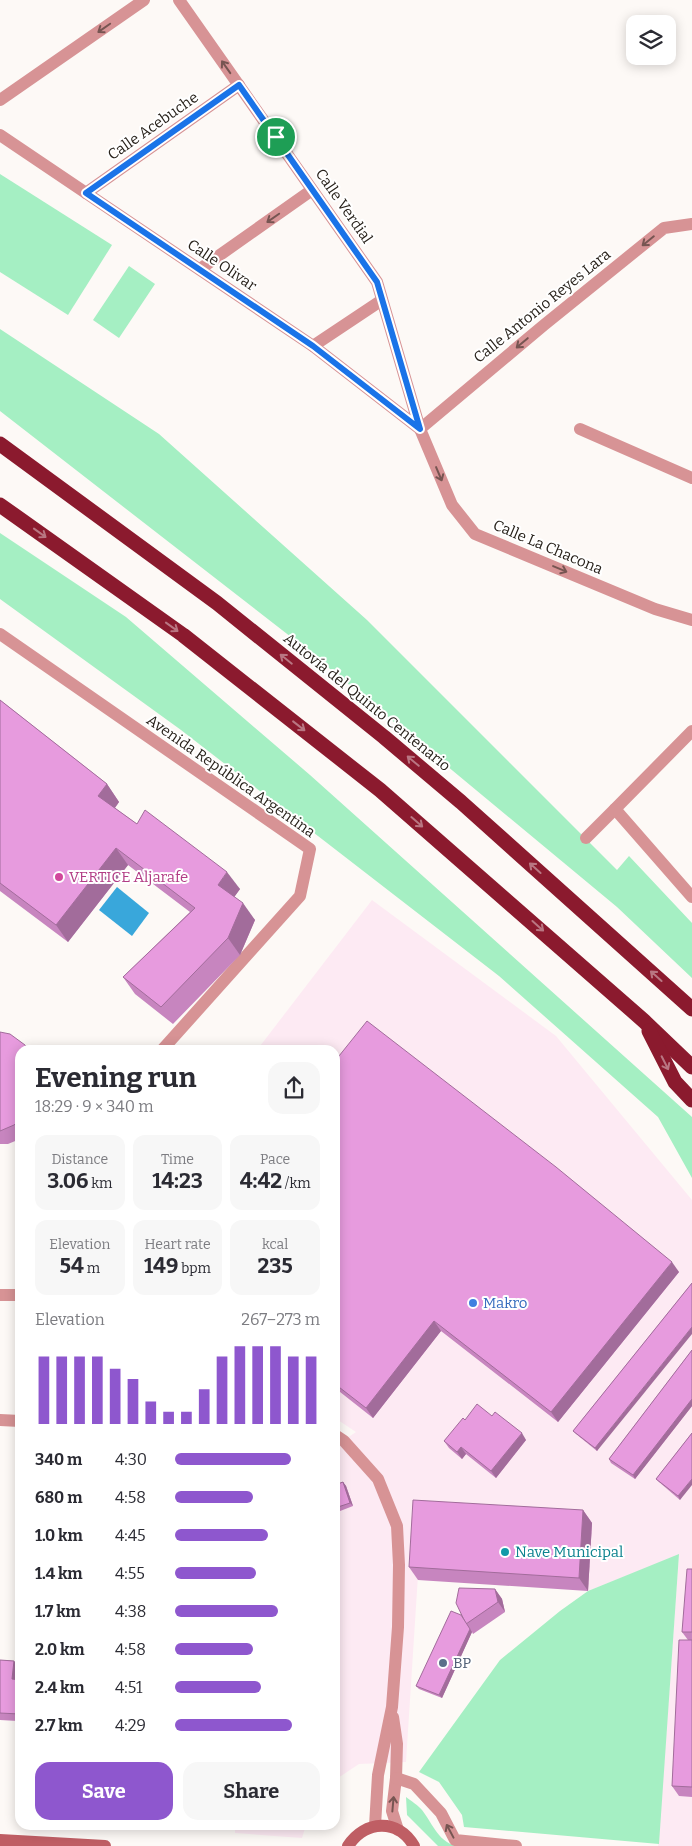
<!DOCTYPE html>
<meta charset="utf-8">
<style>
:root{--surface:#fff;--page:#f7f7f7;--text:#2b2b33;--muted:#7c7c81;--accent:#8e57ce}
body{margin:0;font-family:Bitter,serif;background:var(--page);color:var(--text);height:100vh;display:flex;flex-direction:column;font-size:19px;white-space:nowrap}
*{box-sizing:border-box;margin:0}
p{font-size:16px;color:var(--muted)}
.icon{flex:none;width:28px;height:28px;fill:none;stroke:currentColor;stroke-width:2;stroke-linecap:round;stroke-linejoin:round}
.map{position:relative;flex:1;overflow:hidden}
.drawer{position:absolute;left:15px;top:1045px;width:325px;height:785px;display:flex;flex-direction:column;background:var(--surface);border-radius:15px;box-shadow:0 2px 12px #0003}
.drawer>*{flex:none}
.tools{position:absolute;left:626px;top:15px;display:grid;gap:10px}
.tools a{display:grid;place-items:center;width:50px;height:50px;border-radius:10px;background:var(--surface);box-shadow:0 2px 12px #0003;font-size:25px}
.pin{position:absolute;display:grid;place-items:center;width:42px;height:42px;color:#fff;margin:-21px;border:2px solid #fff;border-radius:50%;box-shadow:0 1px 5px #0007}
.round{display:grid;place-items:center;flex:none;width:52px;height:52px;border-radius:15px;background:var(--page)}
.headline{display:flex;align-items:center;justify-content:space-between;height:85px;padding:0 20px}
h1{font-size:28px;font-weight:700;line-height:38px}
.metrics{display:grid;grid-template-columns:repeat(3,1fr);gap:8px;height:85px;padding:5px 20px}
.metrics div{display:grid;align-content:center;border-radius:12px;background:var(--page);text-align:center}
.metrics b{font-size:21px;font-weight:700}
.metrics small{font-size:14px;font-weight:400}
.metrics p{font-size:14px}
.chart{height:140px;padding:10px 20px}
.chart p{display:flex;justify-content:space-between}
.chart svg{width:100%;height:90px;margin-top:5px;stroke:var(--accent);stroke-width:6}
.action{display:flex;gap:10px;margin-top:auto;padding:10px 20px}
.action a{flex:1;height:58px;border-radius:15px;background:var(--accent);color:#fff;font-size:20px;font-weight:700;line-height:58px;text-align:center}
.action a+a{background:var(--page);color:var(--text)}
ul{padding:0 20px;list-style:none;font-size:16px}
li{display:grid;grid-template-columns:80px 60px 1fr;align-items:center;height:38px}
li i{height:12px;border-radius:6px;background:var(--accent)}
.map>svg:first-child{display:block}
</style>
<div class="map">
<svg width="692" height="1846" viewBox="0 0 692 1846">
<rect width="100%" height="100%" fill="#fdf9f6"/>
<g fill="#fdeaf3">
<polygon points="372,900 556,1036 692,1200 692,1846 658,1846 679,1555 588,1591 591,1523 422,1513 406,1762 359,1764 335,1780 335,1446 356,1432 335,1418 335,1050 257,1050"/>
<polygon points="235,1825 306,1825 302,1838 235,1833"/>
</g>
<g fill="#a5efc3">
<polygon points="0,174 112,245 68,315 0,272"/>
<polygon points="129,266 155,284 119,338 93,320"/>
<polygon points="0,329 159,434 367,620 617,870 629,856 692,923 692,978 617,907 300,644 0,411"/>
<polygon points="0,533 126,617 310,775 692,1117 692,1178 658,1117 499,976 181,730 0,599"/>
<polygon points="679,1554 659,1844 464,1827 462,1815 439,1782 419,1772 500,1660 560,1611 588,1591"/>
<path d="M406,1797C411,1801 418,1805 422,1810C433,1824 439,1844 459,1846H438L407,1815Z"/>
</g>
<polygon fill="#39a7db" points="117,887 149,913 132,936 99,910"/>
<g fill="none" stroke-linecap="round" stroke-linejoin="round">
<g stroke="#d79395" stroke-width="12">
<polyline points="179,0 377,282 420,429 452,505 475,534 655,609 692,620"/>
<polyline points="0,100 144,0"/>
<polyline points="0,135 313,346 420,429"/>
<polyline points="86,193 239,85"/>
<polyline points="200,269 312,190"/>
<polyline points="313,346 382,300"/>
<polyline points="420,429 544,325 664,228 692,224"/>
<polyline points="580,429 692,478"/>
<polyline points="0,634 310,849 300,896 162,1050"/>
<polyline points="692,731 615,809 692,897"/>
<polyline points="586,838 615,809"/>
<polyline points="0,1295 20,1295"/>
<polyline points="0,1420 20,1421"/>
<polyline points="335,1435 344,1441 378,1479 397,1526 399,1565 398,1627 392,1707 378,1775 375,1826"/>
<polyline points="393,1717 397,1744 396,1778 392,1811 398,1830"/>
<polyline points="396,1778 414,1784 441,1813 455,1840 516,1846"/>
</g>
<g stroke="#bf5e64" stroke-width="12">
<polyline points="0,1840 105,1846"/>
<path d="M348,1846C365,1820 398,1818 414,1846"/>
</g>
<g stroke="#8b1a2e" stroke-width="15">
<polyline points="0,444 217,603 384,737 461,802 692,1009"/>
<polyline points="0,505 183,635 380,790 644,1021 692,1067"/>
<polyline points="649,1031 675,1082 692,1100"/>
</g>
</g>
<g fill="#c785bf">
<polygon points="0,700 107,784 119,802 115,808 137,824 240,889 234,897 255,920 240,955 173,1024 135,994 123,977 190,912 128,865 68,942 0,891"/>
<polygon points="0,1032 20,1050 20,1139 8,1144 0,1144"/>
<polygon points="335,1061 679,1272 558,1422 441,1331 373,1418 335,1388"/>
<polygon points="692,1283 597,1451 576,1434 573,1431"/>
<polygon points="692,1350 692,1406 635,1479 611,1463 609,1459"/>
<polygon points="492,1416 526,1440 496,1478 466,1454 462,1459 449,1448 444,1441 465,1420"/>
<polygon points="692,1433 680,1500 659,1482 656,1479"/>
<polygon points="343,1482 346,1486 353,1506 335,1513 335,1485"/>
<polygon points="583,1510 592,1523 588,1591 418,1580 409,1567"/>
<polygon points="495,1589 502,1599 505,1612 473,1634 472,1632 442,1698 419,1689 416,1686"/>
<polygon points="682,1632 692,1632 692,1797 679,1796 672,1786 688,1640"/>
<polygon points="0,1660 14,1661 19,1668 17,1680 18,1721 0,1720"/>
</g>
<g fill="#a26c9b">
<polygon points="107,784 119,802 111,813 98,796"/>
<polygon points="116,848 128,865 68,942 56,925"/>
<polygon points="227,872 240,889 230,903 218,885"/>
<polygon points="243,903 255,920 240,955 228,938"/>
<polygon points="672,1262 679,1272 558,1422 551,1412"/>
<polygon points="434,1321 441,1331 373,1418 366,1408"/>
<polygon points="692,1327 692,1334 597,1451 595,1448"/>
<polygon points="692,1399 692,1406 635,1479 633,1475"/>
<polygon points="522,1433 526,1440 496,1478 491,1471"/>
<polygon points="461,1447 466,1454 462,1459 457,1452"/>
<polygon points="692,1479 692,1485 680,1500 678,1496"/>
<polygon points="343,1482 346,1486 353,1506 350,1503"/>
<polygon points="583,1510 592,1523 588,1591 579,1578"/>
<polygon points="495,1589 502,1599 505,1612 498,1602"/>
<polygon points="470,1629 472,1632 442,1698 439,1695"/>
<polygon points="14,1661 19,1668 16,1686 12,1679"/>
</g>
<g fill="#e79bde" stroke="#a26c9b">
<polygon points="0,700 107,784 98,796 137,824 145,810 227,872 218,885 243,903 228,938 161,1007 123,977 195,908 116,848 56,925 0,883"/>
<polygon points="367,1021 556,1167 672,1262 551,1412 434,1321 366,1408 335,1384 335,1061"/>
<polygon points="0,1032 10,1034 25,1045 28,1050 20,1050 20,1120 14,1125 0,1131"/>
<polygon points="692,1283 692,1327 595,1448 573,1431"/>
<polygon points="692,1350 692,1399 633,1475 609,1459"/>
<polygon points="477,1404 492,1416 495,1412 522,1433 491,1471 461,1447 457,1452 444,1441 463,1418 465,1420"/>
<polygon points="692,1433 692,1479 678,1496 656,1479"/>
<polygon points="343,1482 350,1503 335,1508 335,1485"/>
<polygon points="413,1500 583,1510 579,1578 409,1567"/>
<polygon points="687,1569 692,1569 692,1632 682,1632"/>
<polygon points="459,1588 495,1589 498,1602 466,1624 456,1603"/>
<polygon points="451,1611 461,1615 470,1629 439,1695 416,1686"/>
<polygon points="679,1640 692,1640 692,1787 672,1786"/>
<polygon points="0,1660 14,1661 12,1679 20,1680 20,1753 18,1750 19,1714 0,1713"/>
</g>
<defs><path id="oneway-shaft" d="M-6 0H5M1.5-3L5.5 0L1.5 3" fill="none" stroke-width="1.6" stroke-linecap="round" stroke-linejoin="round" transform="scale(1.25)"/></defs>
<g stroke="#775552">
<use href="#oneway-shaft" transform="translate(104 28) rotate(145)"/>
<use href="#oneway-shaft" transform="translate(226 67) rotate(-125)"/>
<use href="#oneway-shaft" transform="translate(273 218) rotate(145)"/>
<use href="#oneway-shaft" transform="translate(648 241) rotate(141)"/>
<use href="#oneway-shaft" transform="translate(522 343) rotate(140)"/>
<use href="#oneway-shaft" transform="translate(439 474) rotate(67)"/>
<use href="#oneway-shaft" transform="translate(560 569) rotate(23)"/>
<use href="#oneway-shaft" transform="translate(393 1804) rotate(-85)"/>
<use href="#oneway-shaft" transform="translate(450 1831) rotate(-118)"/>
</g>
<g stroke="#b97682">
<use href="#oneway-shaft" transform="translate(40 533) rotate(36)"/>
<use href="#oneway-shaft" transform="translate(172 627) rotate(36)"/>
<use href="#oneway-shaft" transform="translate(286 659) rotate(-141)"/>
<use href="#oneway-shaft" transform="translate(299 726) rotate(38)"/>
<use href="#oneway-shaft" transform="translate(413 761) rotate(-140)"/>
<use href="#oneway-shaft" transform="translate(417 822) rotate(41)"/>
<use href="#oneway-shaft" transform="translate(535 868) rotate(-138)"/>
<use href="#oneway-shaft" transform="translate(538 926) rotate(42)"/>
<use href="#oneway-shaft" transform="translate(656 976) rotate(-138)"/>
<use href="#oneway-shaft" transform="translate(665 1063) rotate(63)"/>
</g>
<g fill="none" stroke-linecap="round" stroke-linejoin="round">
<defs>
<polygon id="route" points="239,85 377,282 420,429 313,346 86,193"/>
</defs>
<use href="#route" stroke="#fff" stroke-width="10"/>
<use href="#route" stroke="#1a73e8" stroke-width="6"/>
</g>
<circle fill="#d1479c" stroke="#fff" stroke-width="2" cx="59" cy="877" r="5"/>
<circle fill="#3f7fe0" stroke="#fff" stroke-width="2" cx="473" cy="1303" r="5"/>
<circle fill="#0f9aa8" stroke="#fff" stroke-width="2" cx="505" cy="1552" r="5"/>
<circle fill="#5c6f8a" stroke="#fff" stroke-width="2" cx="443" cy="1663" r="5"/>
<g text-anchor="middle" stroke-width="4" stroke-linejoin="round" paint-order="stroke">
<g font-size="15" fill="#28221b" stroke="#fff">
<text transform="translate(153 126) rotate(-35)" y="5">Calle Acebuche</text>
<text transform="translate(344 206) rotate(55)" y="5">Calle Verdial</text>
<text transform="translate(222 265) rotate(34)" y="5">Calle Olivar</text>
<text transform="translate(542 306) rotate(-39)" y="5">Calle Antonio Reyes Lara</text>
<text transform="translate(548 547) rotate(23)" y="5">Calle La Chacona</text>
<text transform="translate(367 702) rotate(39)" y="5">Autovía del Quinto Centenario</text>
<text transform="translate(231 776) rotate(35)" y="5">Avenida República Argentina</text>
</g>
<g font-size="15" fill="#b23c85" stroke="#fff" text-anchor="start">
<text x="69" y="882">VERTICE Aljarafe</text>
</g>
<g font-size="15" fill="#366cbe" stroke="#fff" text-anchor="start">
<text x="483" y="1308">Makro</text>
</g>
<g font-size="15" fill="#0d838f" stroke="#fff" text-anchor="start">
<text x="515" y="1557">Nave Municipal</text>
</g>
<g font-size="15" fill="#4e5e75" stroke="#fff" text-anchor="start">
<text x="453" y="1668">BP</text>
</g>
</g>
</svg>
<div class="tools">
<a><svg class="icon" aria-label="layers" viewBox="0 0 24 24"><path d="M12 4l9 5-9 5-9-5zM3 14l9 5 9-5"/></svg></a>
</div>
<div class="pin" style="left:276px;top:137px;background:#1e9e55"><svg class="icon" aria-label="arrive" viewBox="0 0 24 24"><path d="M6 21V4h12l-3 4 3 4H6"/></svg></div>
<section class="drawer">
<div class="headline"><div><h1>Evening run</h1><p>18:29 · 9 × 340 m</p></div><a class="round"><svg class="icon" aria-label="share" viewBox="0 0 24 24"><path d="M12 15V3M7 8l5-5 5 5M5 13v7h14v-7"/></svg></a></div>
<div class="metrics">
<div><p>Distance</p><b>3.06<small> km</small></b></div>
<div><p>Time</p><b>14:23</b></div>
<div><p>Pace</p><b>4:42<small> /km</small></b></div>
</div>
<div class="metrics">
<div><p>Elevation</p><b>54<small> m</small></b></div>
<div><p>Heart rate</p><b>149<small> bpm</small></b></div>
<div><p>kcal</p><b>235</b></div>
</div>
<div class="chart"><p><span>Elevation</span>267–273 m</p>
<svg viewBox="0 0 160 44" preserveAspectRatio="none"><path d="M5 44V11M15 44V11M25 44V11M35 44V11M45 44V17M55 44V22M65 44V33M75 44V38M85 44V38M95 44V27M105 44V11M115 44V6M125 44V6M135 44V6M145 44V11M155 44V11"/></svg>
</div>
<ul>
<li><b>340 m</b>4:30<i style="width:80%"></i></li>
<li><b>680 m</b>4:58<i style="width:54%"></i></li>
<li><b>1.0 km</b>4:45<i style="width:64%"></i></li>
<li><b>1.4 km</b>4:55<i style="width:56%"></i></li>
<li><b>1.7 km</b>4:38<i style="width:71%"></i></li>
<li><b>2.0 km</b>4:58<i style="width:54%"></i></li>
<li><b>2.4 km</b>4:51<i style="width:59%"></i></li>
<li><b>2.7 km</b>4:29<i style="width:81%"></i></li>
</ul>
<div class="action"><a>Save</a><a>Share</a></div>
</section>
</div>
